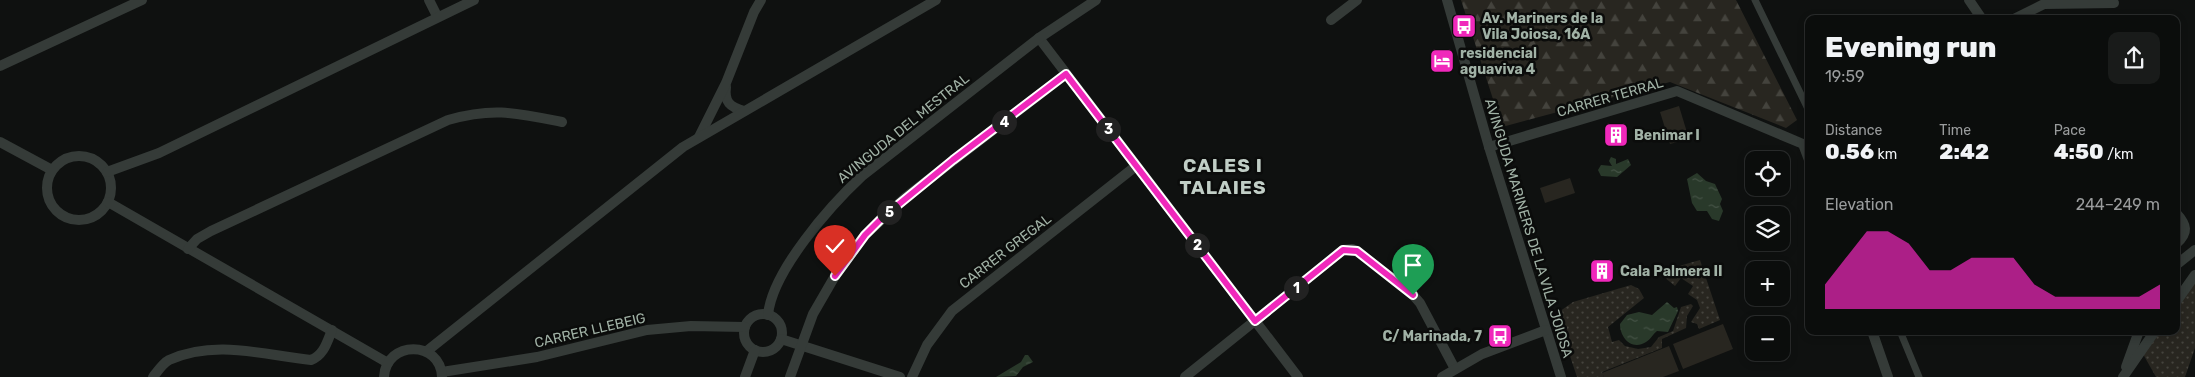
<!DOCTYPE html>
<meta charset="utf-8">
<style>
:root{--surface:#0b0d0c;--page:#191b1a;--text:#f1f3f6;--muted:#9a9c9d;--line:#2b2d2d;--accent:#f028bb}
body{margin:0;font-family:Rubik,sans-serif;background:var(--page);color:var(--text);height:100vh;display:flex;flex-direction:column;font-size:19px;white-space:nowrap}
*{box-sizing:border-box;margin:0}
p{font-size:16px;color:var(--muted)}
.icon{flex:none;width:28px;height:28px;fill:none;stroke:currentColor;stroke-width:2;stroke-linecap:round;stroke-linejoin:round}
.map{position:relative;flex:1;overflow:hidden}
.drawer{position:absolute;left:1805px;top:15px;width:375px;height:320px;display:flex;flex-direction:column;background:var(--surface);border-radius:10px;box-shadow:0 2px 8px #0003,0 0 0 1px var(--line)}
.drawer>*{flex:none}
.fabs{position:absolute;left:1745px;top:151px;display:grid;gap:10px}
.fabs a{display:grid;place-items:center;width:45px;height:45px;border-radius:10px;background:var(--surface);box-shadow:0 2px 8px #0003,0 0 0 1px var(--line);font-size:25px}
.pin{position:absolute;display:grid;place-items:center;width:42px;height:42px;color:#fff;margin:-51px -21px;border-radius:50% 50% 50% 0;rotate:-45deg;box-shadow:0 0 5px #0007}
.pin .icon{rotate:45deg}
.km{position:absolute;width:25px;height:25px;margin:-12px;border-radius:50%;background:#222;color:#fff;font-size:14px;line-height:25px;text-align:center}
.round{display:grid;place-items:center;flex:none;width:52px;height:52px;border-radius:10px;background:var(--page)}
.summary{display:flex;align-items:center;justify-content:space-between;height:85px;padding:0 20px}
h1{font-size:28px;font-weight:800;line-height:38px}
.stats{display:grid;grid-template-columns:repeat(3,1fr);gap:8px;height:85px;padding:5px 20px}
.stats div{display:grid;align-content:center}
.stats b{font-size:21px;font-weight:800}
.stats small{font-size:14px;font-weight:400}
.stats p{font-size:14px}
.chart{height:140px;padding:10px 20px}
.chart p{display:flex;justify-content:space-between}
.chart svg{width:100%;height:90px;margin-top:5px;fill:var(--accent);opacity:.7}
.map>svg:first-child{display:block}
</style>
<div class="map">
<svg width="2195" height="377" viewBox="0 0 2195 377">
<defs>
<pattern id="grass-dots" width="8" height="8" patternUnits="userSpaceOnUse" patternTransform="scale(1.25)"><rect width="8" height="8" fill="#282620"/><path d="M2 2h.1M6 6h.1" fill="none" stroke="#44433d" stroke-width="1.8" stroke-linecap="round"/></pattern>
<pattern id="forest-firs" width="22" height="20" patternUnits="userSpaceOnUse" patternTransform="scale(1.25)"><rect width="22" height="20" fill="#282620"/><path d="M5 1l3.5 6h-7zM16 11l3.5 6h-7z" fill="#44433d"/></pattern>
<pattern id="water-ripples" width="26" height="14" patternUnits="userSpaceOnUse" patternTransform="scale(1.25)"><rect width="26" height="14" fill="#29392a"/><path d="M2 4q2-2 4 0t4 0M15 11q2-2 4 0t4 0" fill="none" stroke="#455346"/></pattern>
</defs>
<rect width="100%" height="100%" fill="#0f1110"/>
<g fill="url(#grass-dots)">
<polygon points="1700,260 1720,320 1699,329 1697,324 1691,322 1700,308 1697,300 1688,294 1693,286 1681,278 1675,286 1658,272"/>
<polygon points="2195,282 2195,348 2185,377 2156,377 2143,354 2159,331 2176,331 2176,308"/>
<polygon points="1631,285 1639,289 1644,298 1608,327 1612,342 1619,340 1625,346 1638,349 1651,347 1659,337 1673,331 1681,307 1691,304 1693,306 1687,316 1686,328 1662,339 1662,348 1602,372 1604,377 1577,377 1556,314 1573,302"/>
</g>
<polygon fill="url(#forest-firs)" points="1461,0 1736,0 1797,120 1786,128 1670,82 1502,127"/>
<g fill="#282620">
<polygon points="1679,106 1689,139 1670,144 1660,112"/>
<polygon points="1570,178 1575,193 1545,203 1540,188"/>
<polygon points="1723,324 1733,349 1683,369 1673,344"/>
<polygon points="1669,346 1679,371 1663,377 1604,377 1602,373"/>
</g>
<g fill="url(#water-ripples)">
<polygon points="1611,157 1616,159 1616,164 1628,159 1631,165 1617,177 1601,176 1598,170 1601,165 1612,166 1609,161"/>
<polygon points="1697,173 1706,181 1715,184 1722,199 1720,204 1723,211 1719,221 1712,219 1707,211 1697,211 1692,203 1687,179"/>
<path d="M1667,302L1674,308L1677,307L1678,311L1668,332L1657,331C1653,334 1651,339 1646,342C1632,351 1620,338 1620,324L1627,315L1639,312L1652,315Z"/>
<polygon points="1025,355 1028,355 1033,362 1023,367 1016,376 996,377 1021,362"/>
</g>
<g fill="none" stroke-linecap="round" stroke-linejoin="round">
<g stroke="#353b38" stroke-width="7">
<polyline points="1755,0 1809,111"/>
<polyline points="1900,331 1919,377"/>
</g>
<g stroke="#353b38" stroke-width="10">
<polyline points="429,0 437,16"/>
<polyline points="1447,0 1489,147 1561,377"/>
<polyline points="1969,0 1982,19"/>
<polyline points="2014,19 2044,4 2114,3"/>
<polyline points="1331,20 1357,0"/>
<polyline points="1039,38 1298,377"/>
<polyline points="0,66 142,0"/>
<path d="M726,87C724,102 730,107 744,111"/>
<polyline points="699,137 726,83 754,12 761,0"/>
<polyline points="0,142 52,170"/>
<polyline points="1489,147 1677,91 1803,144 1809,160"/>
<circle cx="79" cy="188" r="32"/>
<polyline points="107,172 159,153 474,0"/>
<polyline points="108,202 388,363"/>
<path d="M2176,213C2187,225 2189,233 2176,244"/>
<path d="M188,249L197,239L211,231L448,120C494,107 516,113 562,122"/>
<polyline points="2176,265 2195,250"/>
<polyline points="2176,302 2195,275"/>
<circle cx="763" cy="333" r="19"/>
<path d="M768,315C772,271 831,205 862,176L1039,38L1096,0"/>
<polyline points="1872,331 1888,377"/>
<polyline points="781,339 900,377"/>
<polyline points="427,351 683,147 936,0"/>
<polyline points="2126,367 2139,331"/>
<polyline points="442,372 537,357 647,330 691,326 745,327"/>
<path d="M153,377C157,372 163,363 169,360C215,339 264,355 311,360C324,355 327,342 332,330"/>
<path d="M384,377C386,340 441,340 442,377"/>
<polyline points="745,377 755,350"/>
<polyline points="790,377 813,314 835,276 865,235 906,197 1066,74"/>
<polyline points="912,377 927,345 952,311 1136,166"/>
<polyline points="1185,377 1343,250 1352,249 1357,251 1413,295 1420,303 1455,369"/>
<polyline points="1442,377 1482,354 1546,330"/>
<polyline points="2123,377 2155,331"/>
</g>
</g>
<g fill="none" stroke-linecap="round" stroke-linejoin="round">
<defs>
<polyline id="route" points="835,276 865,235 882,218 953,160 1066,74 1255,321 1343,250 1357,251 1413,295"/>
</defs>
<use href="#route" stroke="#fff" stroke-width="10"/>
<use href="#route" stroke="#f028bb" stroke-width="6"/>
</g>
<defs>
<symbol id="bus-square" viewBox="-11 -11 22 22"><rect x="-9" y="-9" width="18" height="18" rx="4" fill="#f028bb" stroke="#0b0c0b"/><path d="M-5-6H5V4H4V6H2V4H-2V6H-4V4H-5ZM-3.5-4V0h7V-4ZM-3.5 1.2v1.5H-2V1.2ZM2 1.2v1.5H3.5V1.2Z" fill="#fff"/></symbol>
<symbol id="hotel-square" viewBox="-11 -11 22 22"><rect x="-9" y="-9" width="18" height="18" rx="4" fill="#f028bb" stroke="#0b0c0b"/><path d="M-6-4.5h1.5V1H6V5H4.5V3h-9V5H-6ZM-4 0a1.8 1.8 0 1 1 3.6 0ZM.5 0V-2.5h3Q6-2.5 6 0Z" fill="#fff"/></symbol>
<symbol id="building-square" viewBox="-11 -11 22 22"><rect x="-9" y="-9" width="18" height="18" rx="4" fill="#f028bb" stroke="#0b0c0b"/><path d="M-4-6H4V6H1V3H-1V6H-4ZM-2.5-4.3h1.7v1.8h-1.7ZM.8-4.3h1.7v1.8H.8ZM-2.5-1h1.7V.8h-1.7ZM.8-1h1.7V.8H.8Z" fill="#fff"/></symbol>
</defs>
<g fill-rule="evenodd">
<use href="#bus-square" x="1450" y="12" width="28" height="28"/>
<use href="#hotel-square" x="1428" y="47" width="28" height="28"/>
<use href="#building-square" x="1602" y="121" width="28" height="28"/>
<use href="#building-square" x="1588" y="257" width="28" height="28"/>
<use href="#bus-square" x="1486" y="322" width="28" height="28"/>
</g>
<g text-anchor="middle" stroke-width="5" stroke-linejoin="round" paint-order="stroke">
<g font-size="14" font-weight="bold" fill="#a1b2a6" stroke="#0b0c0b" text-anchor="start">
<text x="1482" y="23">Av. Mariners de la<tspan x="1482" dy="16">Vila Joiosa, 16A</tspan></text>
<text x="1460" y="58">residencial<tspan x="1460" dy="16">aguaviva 4</tspan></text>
<text x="1634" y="140">Benimar I</text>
<text x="1620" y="276">Cala Palmera II</text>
<text x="1482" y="341" text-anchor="end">C/ Marinada, 7</text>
</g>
<g font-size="14" fill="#a1b2a6" stroke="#0b0c0b">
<text transform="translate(1610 97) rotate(-16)" y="5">CARRER TERRAL</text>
<text transform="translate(903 128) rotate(-39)" y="5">AVINGUDA DEL MESTRAL</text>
<text transform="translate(1529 228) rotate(73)" y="5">AVINGUDA MARINERS DE LA VILA JOIOSA</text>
<text transform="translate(1005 251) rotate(-38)" y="5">CARRER GREGAL</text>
<text transform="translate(590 330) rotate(-13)" y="5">CARRER LLEBEIG</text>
</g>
<g font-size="19" font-weight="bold" letter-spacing="1" fill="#c1cec6" stroke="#0b0c0b">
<text x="1223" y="172">CALES I<tspan x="1223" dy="22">TALAIES</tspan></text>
</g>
</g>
</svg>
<div class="fabs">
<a><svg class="icon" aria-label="locate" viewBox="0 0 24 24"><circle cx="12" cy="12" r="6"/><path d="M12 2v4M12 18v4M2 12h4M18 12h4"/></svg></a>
<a><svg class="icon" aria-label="layers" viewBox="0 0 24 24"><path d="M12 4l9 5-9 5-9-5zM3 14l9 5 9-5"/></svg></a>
<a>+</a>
<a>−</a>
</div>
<div class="pin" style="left:1413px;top:295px;background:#1e9e55"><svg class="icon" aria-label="arrive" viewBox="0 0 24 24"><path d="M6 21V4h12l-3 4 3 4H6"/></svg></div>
<div class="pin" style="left:835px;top:276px;background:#d93025"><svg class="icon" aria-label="check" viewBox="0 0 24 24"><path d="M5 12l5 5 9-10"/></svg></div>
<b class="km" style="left:1296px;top:288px">1</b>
<b class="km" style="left:1197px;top:245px">2</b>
<b class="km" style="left:1108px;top:129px">3</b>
<b class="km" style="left:1004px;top:122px">4</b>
<b class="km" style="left:889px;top:212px">5</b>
<section class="drawer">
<div class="summary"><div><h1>Evening run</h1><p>19:59</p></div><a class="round"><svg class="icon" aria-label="share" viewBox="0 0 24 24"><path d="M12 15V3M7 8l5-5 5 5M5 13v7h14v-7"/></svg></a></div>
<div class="stats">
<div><p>Distance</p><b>0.56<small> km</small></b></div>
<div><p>Time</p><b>2:42</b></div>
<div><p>Pace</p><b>4:50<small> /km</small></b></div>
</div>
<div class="chart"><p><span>Elevation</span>244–249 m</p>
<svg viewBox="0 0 160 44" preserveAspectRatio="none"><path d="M0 44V32L10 19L20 6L30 6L40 12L50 25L60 25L70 19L80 19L90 19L100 32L110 38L120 38L130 38L140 38L150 38L160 32V44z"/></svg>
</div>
</section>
</div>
